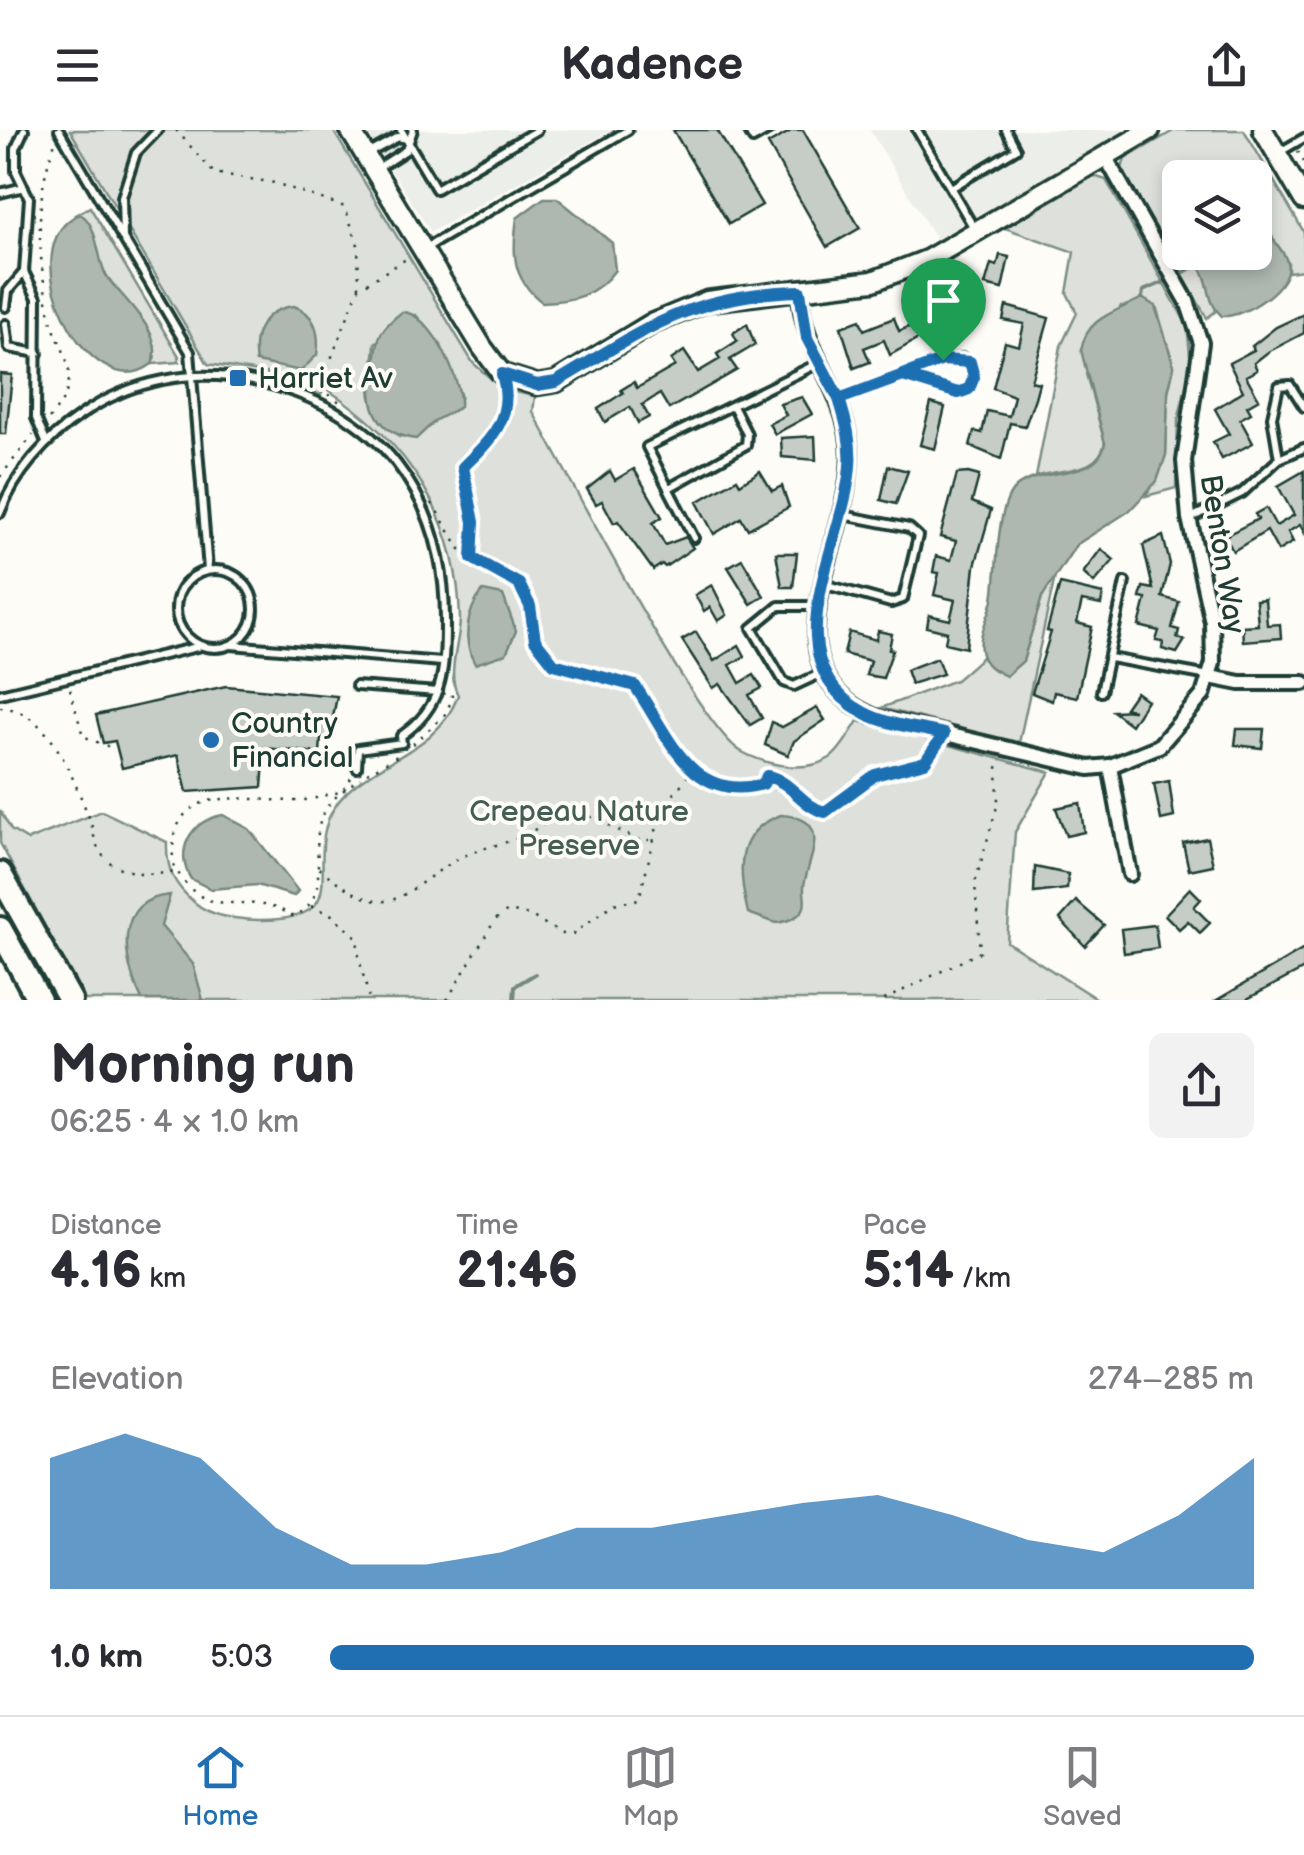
<!DOCTYPE html>
<meta charset="utf-8">
<style>
:root{--surface:#fff;--page:#f2f2f3;--text:#2b2b33;--muted:#7c7c81;--line:#e1e1e2;--accent:#1f6fb2}
body{margin:0;font-family:"Balsamiq Sans",sans-serif;background:var(--page);color:var(--text);height:100vh;display:flex;flex-direction:column;font-size:38px;white-space:nowrap}
*{box-sizing:border-box;margin:0}
p{font-size:32px;color:var(--muted)}
.icon{flex:none;width:55px;height:55px;fill:none;stroke:currentColor;stroke-width:2;stroke-linecap:round;stroke-linejoin:round}
.map{position:relative;height:870px;overflow:hidden}
.side{display:flex;flex-direction:column;background:var(--surface);flex:1}
.side>*{flex:none}
.fabs{position:absolute;left:1162px;top:30px;display:grid;gap:20px}
.fabs a{display:grid;place-items:center;width:110px;height:110px;border-radius:15px;background:var(--surface);box-shadow:0 5px 15px #0003;font-size:50px}
.pin{position:absolute;display:grid;place-items:center;width:85px;height:85px;color:#fff;margin:-102px -42px;border-radius:50% 50% 50% 0;rotate:-45deg;box-shadow:0 0 10px #0007}
.pin .icon{rotate:45deg}
.round{display:grid;place-items:center;flex:none;width:105px;height:105px;border-radius:15px;background:var(--page)}
.headline{display:flex;align-items:center;justify-content:space-between;height:170px;padding:0 50px}
h1{font-size:55px;font-weight:600;line-height:75px}
.figures{display:grid;grid-template-columns:repeat(3,1fr);gap:15px;height:170px;padding:10px 50px}
.figures div{display:grid;align-content:center}
.figures b{font-size:50px;font-weight:600}
.figures small{font-size:28px;font-weight:400}
.figures p{font-size:28px}
.chart{height:280px;padding:20px 50px}
.chart p{display:flex;justify-content:space-between}
.chart svg{width:100%;height:180px;margin-top:10px;fill:var(--accent);opacity:.7}
ul{padding:0 50px;list-style:none;font-size:32px}
li{display:grid;grid-template-columns:160px 120px 1fr;align-items:center;height:75px}
li i{height:25px;border-radius:12px;background:var(--accent)}
header{display:flex;justify-content:space-between;align-items:center;height:130px;padding:0 50px;background:var(--surface);font-size:45px;font-weight:600}
.dock{display:flex;justify-content:space-around;align-items:center;height:140px;border-top:2px solid var(--line);background:var(--surface);font-size:28px;color:var(--muted)}
.dock a{display:grid;justify-items:center;gap:5px}
.dock .active{color:var(--accent)}
.map>svg:first-child{display:block}
</style>
<header><svg class="icon" aria-label="menu" viewBox="0 0 24 24"><path d="M4 6h16M4 12h16M4 18h16"/></svg>Kadence<svg class="icon" aria-label="share" viewBox="0 0 24 24"><path d="M12 15V3M7 8l5-5 5 5M5 13v7h14v-7"/></svg></header>
<div class="map">
<svg width="1304" height="870" viewBox="0 0 1304 870">
<rect width="100%" height="100%" fill="#fdfcf7"/>
<filter id="ink" filterUnits="userSpaceOnUse"><feTurbulence type="fractalNoise" baseFrequency=".01" numOctaves="2"/><feDisplacementMap in="SourceGraphic" scale="20" xChannelSelector="R" yChannelSelector="G"/><feConvolveMatrix kernelMatrix="1 2 1 2 8 2 1 2 1" color-interpolation-filters="sRGB"/></filter>
<g filter="url(#ink)">
<g fill="#eceee9">
<polygon points="365,0 611,0 431,102"/>
<polygon points="870,0 1129,0 937,111"/>
</g>
<g fill="#dde0db" stroke="#7e8e88" stroke-width="2.5" fill-rule="evenodd">
<path d="M70,0H333L473,233L504,260L535,266L533,282C566,340 698,598 742,622C767,635 805,644 830,628C841,621 851,601 858,591L1050,642L1015,702L1007,812L1098,870H85L0,713V680L11,700L28,710L102,681L167,712C166,739 174,755 194,772C211,787 235,789 258,790C371,791 288,720 346,663C383,627 439,620 458,565C446,544 460,512 460,489C458,388 408,311 325,258L321,265L265,243L208,234ZM416,185L441,215L461,267L426,297L399,307C358,264 372,267 375,213Z"/>
<polygon points="1175,0 1244,0 1304,102 1304,140 1288,142 1288,133 1262,90 1255,47 1180,48 1180,122 1207,141 1216,181 1207,188 1122,38 1125,29"/>
<path d="M1094,46L1106,50L1187,195L1191,234L1178,291L1176,358L1146,366L1166,325L1168,262L1174,236L1156,176H1121L1086,244L1105,313C1098,345 1061,337 1036,347L1061,216L1077,183L1067,163L1074,122L1005,98Z"/>
<path d="M90,77L179,226V232L152,234C168,201 115,166 103,139C93,117 96,101 75,85Z"/>
<polygon points="1056,442 1019,613 881,578 956,550 982,527 995,541 1023,531 1042,467"/>
</g>
<g fill="#aeb8b1" stroke="#75877f" stroke-width="2.5">
<path d="M1246,47H1255C1266,61 1258,76 1263,92C1267,108 1283,116 1287,132C1294,156 1244,188 1222,186C1200,165 1218,147 1185,123L1255,122V48Z"/>
<path d="M544,68H557L612,113L615,140C596,166 573,171 542,172C512,149 512,123 517,88Z"/>
<path d="M80,84C99,94 96,129 107,147C122,168 167,205 152,234C89,282 7,115 80,84Z"/>
<path d="M1142,168L1155,176L1174,236L1168,262L1166,325L1157,351L1129,381L1076,415L1042,467L1023,531L1006,546C994,540 983,535 981,520C978,503 990,486 993,469C998,443 995,378 1015,358C1041,335 1097,352 1105,313L1081,220C1087,186 1117,182 1142,168Z"/>
<path d="M294,176C316,184 320,204 317,225L301,241L256,232C251,203 264,179 294,176Z"/>
<path d="M402,182C430,181 463,252 460,277L436,290L416,309C378,304 366,277 373,242C380,210 372,205 402,182Z"/>
<path d="M483,461L503,465L516,501L506,524L475,534C462,511 466,481 483,461Z"/>
<path d="M223,685L249,699L298,761L294,766L257,755L211,759L191,749C174,722 190,690 223,685Z"/>
<path d="M781,685C836,688 807,730 804,756C803,768 809,776 798,785C792,790 784,792 776,793L748,783C738,742 734,701 781,685Z"/>
<path d="M170,765L161,796L193,834L203,870H142C124,832 111,770 170,765Z"/>
</g>
<g fill="none" stroke-linecap="round" stroke-linejoin="round">
<g stroke="#75877f" stroke-width="4">
<polyline points="1178,146 1199,133"/>
<polyline points="1142,168 1143,161 1169,150"/>
<polyline points="514,870 515,856 535,844"/>
</g>
</g>
<g fill="#c6cdc7" stroke="#1f3d34" stroke-width="2.5">
<polygon points="673,0 717,0 762,75 729,94"/>
<polygon points="793,0 803,0 860,98 827,117 768,14"/>
<polygon points="1000,125 1009,127 1002,159 985,155 991,134 997,136"/>
<polygon points="946,154 969,164 964,181 950,177 959,200 948,204 946,199 922,207 890,225 884,210 864,218 870,232 854,238 841,197 860,190 864,200 894,188 899,201 916,194 938,183"/>
<polygon points="1006,176 1049,188 1031,251 1039,253 1035,268 1025,296 1010,293 1001,329 970,316 974,301 982,303 987,281 1009,286 1014,266 993,258 1005,212 1019,216 1024,194 1003,190"/>
<polygon points="1304,184 1304,203 1268,222 1254,233 1257,240 1246,246 1259,269 1247,276 1251,283 1240,289 1253,313 1222,329 1213,312 1229,304 1215,279 1243,261 1229,233 1254,220 1252,216 1276,197"/>
<polygon points="747,194 755,215 730,230 737,240 669,279 660,264 642,275 649,287 638,293 630,277 605,292 598,279 623,263 621,260 634,252 637,258 675,236 671,230 684,221 698,242 720,229 717,224 737,211 733,203"/>
<polygon points="0,244 12,245 6,304 0,304"/>
<polygon points="802,267 812,284 775,304 769,294 786,285 780,274"/>
<polygon points="931,273 945,277 935,319 920,315"/>
<polygon points="815,306 816,330 782,327 781,308"/>
<polygon points="888,336 908,341 896,374 881,370"/>
<polygon points="634,339 662,387 653,393 665,415 686,407 693,418 665,437 662,434 653,440 618,391 614,393 602,371 596,374 587,359 610,341 615,350"/>
<polygon points="760,341 772,361 782,356 789,377 748,399 741,388 714,404 697,372 737,349 740,354"/>
<polygon points="1304,341 1304,402 1300,395 1288,402 1293,412 1278,421 1267,401 1233,421 1225,406 1258,389 1255,384 1266,378 1276,396 1294,385 1278,356"/>
<polygon points="968,343 979,346 972,372 991,380 975,436 966,518 945,513 947,502 927,497 929,485 950,490 955,470 934,465 939,443 933,442 936,426 951,430 956,411 940,407 957,344"/>
<polygon points="1163,406 1170,434 1162,467 1179,472 1172,498 1179,500 1177,508 1185,510 1177,523 1162,519 1163,512 1156,511 1159,501 1139,496 1146,469 1140,468 1143,457 1153,459 1143,415"/>
<polygon points="1101,419 1114,430 1094,453 1083,443"/>
<polygon points="776,423 797,423 793,457 782,457"/>
<polygon points="742,429 764,466 751,474 728,437"/>
<polygon points="1060,454 1103,464 1101,475 1082,471 1077,493 1092,497 1077,567 1054,562 1052,571 1032,563 1051,502 1047,501"/>
<polygon points="712,455 727,485 718,491 710,477 704,481 695,465"/>
<polygon points="1265,469 1267,495 1280,494 1281,508 1243,511 1242,496 1258,495 1256,470"/>
<polygon points="878,501 892,504 889,519 893,520 883,548 866,545 870,531 844,524 849,502 876,510"/>
<polygon points="696,502 714,531 739,515 745,526 730,535 740,553 754,545 762,558 749,565 762,588 750,595 720,554 713,558 682,510"/>
<polygon points="937,528 943,544 911,554 906,540"/>
<polygon points="226,556 337,566 329,608 321,608 320,623 265,618 262,657 187,662 178,625 122,638 115,611 103,613 96,585"/>
<polygon points="1136,562 1147,570 1131,595 1113,581 1134,580 1125,578"/>
<polygon points="817,578 825,590 794,611 788,625 765,615 772,592 782,597"/>
<polygon points="1237,599 1264,599 1262,618 1235,615"/>
<polygon points="1169,651 1174,687 1161,690 1154,654"/>
<polygon points="1080,673 1084,702 1066,706 1056,678"/>
<polygon points="1207,708 1213,735 1189,740 1183,713"/>
<polygon points="1035,737 1068,744 1067,759 1034,763"/>
<polygon points="1190,758 1201,769 1194,777 1210,793 1200,803 1188,791 1179,799 1165,785"/>
<polygon points="1076,771 1104,795 1085,816 1060,789"/>
<polygon points="1155,795 1158,818 1124,823 1121,799"/>
<polygon points="1304,819 1304,839 1245,870 1217,870"/>
</g>
<g fill="none" stroke-linecap="round" stroke-linejoin="round">
<defs>
<g id="lane">
<polyline points="24,0 16,18 16,41 29,68 24,142 37,168 36,288 46,312"/>
<polyline points="59,0 122,107"/>
<polyline points="158,0 136,23 122,67 123,108 190,222 208,440"/>
<polyline points="401,0 436,59 537,0"/>
<polyline points="748,0 753,9 769,0"/>
<polyline points="917,0 975,100"/>
<polyline points="369,23 398,7 407,9"/>
<polyline points="1278,23 1304,8"/>
<polyline points="375,40 406,20 413,0"/>
<polyline points="951,58 1016,19 1006,0"/>
<polyline points="0,63 24,57"/>
<polyline points="424,119 628,0"/>
<polyline points="6,177 8,161 24,142"/>
<polyline points="6,194 9,218 38,223"/>
<polyline points="839,269 943,230 963,228 974,238 969,259 958,263 903,246"/>
<polyline points="1279,329 1272,287 1279,256 1290,255 1304,277"/>
<polyline points="669,358 746,315 747,304 733,276"/>
<path d="M0,383C15,343 46,309 81,285C131,250 193,238 253,251C379,277 446,365 445,493C445,542 443,577 401,606L402,613L358,619L357,638"/>
<polyline points="1191,388 1242,363 1279,329 1304,318"/>
<polyline points="694,408 647,317 819,233"/>
<circle cx="215" cy="479" r="39"/>
<polyline points="823,454 891,473 903,469 918,406 909,398 843,385"/>
<polyline points="817,476 779,476 752,498 784,552 794,556 824,542"/>
<polyline points="231,515 442,532"/>
<polyline points="1110,528 1209,546"/>
<polyline points="356,556 438,562"/>
<polyline points="1101,562 1125,452"/>
<polyline points="0,564 197,517"/>
</g>
<g id="street">
<path d="M800,161C800,217 843,257 849,313C860,402 751,538 878,588L1089,638L1110,636L1159,616L1203,565L1213,533L1212,492L1189,388L1184,331L1201,213L1187,171L1105,26"/>
<polyline points="1210,547 1240,553 1304,553"/>
<polyline points="1110,636 1130,744"/>
</g>
<g id="secondary">
<polyline points="350,0 482,217 502,244 537,255 556,252 651,194 707,171 873,151 927,130 1150,0"/>
<polyline points="1263,0 1304,70"/>
</g>
<g id="highway">
<polyline points="0,744 70,870"/>
<polyline points="0,799 39,870"/>
</g>
</defs>
<use href="#lane" stroke="#1f3d34" stroke-width="14"/>
<use href="#street" stroke="#1f3d34" stroke-width="20"/>
<use href="#secondary" stroke="#1f3d34" stroke-width="25"/>
<use href="#highway" stroke="#1f3d34" stroke-width="30"/>
<g stroke="#1f3d34" stroke-width="2.5" stroke-dasharray="2.5 8" stroke-linecap="butt">
<polyline points="176,0 214,43 275,53 345,77 358,115 359,158"/>
<polyline points="1298,21 1304,32"/>
<polyline points="320,257 359,158 411,126"/>
<polyline points="319,259 340,272"/>
<path d="M49,289C60,276 68,265 69,248C70,226 56,210 51,189C38,133 33,68 55,13"/>
<polyline points="0,347 33,305"/>
<polyline points="432,373 460,419 470,427"/>
<polyline points="70,559 83,606 109,617"/>
<path d="M0,577C51,581 72,647 89,687C93,697 93,708 98,718C111,745 150,746 175,742"/>
<polyline points="413,614 444,586 453,568 449,560"/>
<path d="M694,640C715,660 735,662 763,655L767,646C792,651 801,676 825,682L875,645L918,636L938,615"/>
<polyline points="367,643 399,625"/>
<path d="M351,648L343,661C328,665 311,670 296,671C238,671 168,649 173,734C208,800 241,754 294,787C338,763 304,718 325,680C333,667 348,657 360,648"/>
<path d="M319,738C396,800 394,763 464,726C485,716 509,714 529,703C545,694 558,680 577,680L638,710H649"/>
<path d="M311,776L332,785L358,808C356,826 366,851 369,870"/>
<polyline points="447,870 495,790 508,781 529,785 563,804 573,804 613,774 639,769 661,681 693,639 674,620 635,556 555,534 535,510 531,476 519,454 472,427 473,392 463,337 505,291 506,260"/>
<polyline points="884,870 980,822 975,753 998,673 997,630"/>
</g>
<use href="#lane" stroke="#fdfcf7" stroke-width="6"/>
<use href="#street" stroke="#fdfcf7" stroke-width="12"/>
<use href="#secondary" stroke="#fdfcf7" stroke-width="18"/>
<use href="#highway" stroke="#fdfcf7" stroke-width="22"/>
</g>
</g>
<g fill="none" stroke-linecap="round" stroke-linejoin="round" filter="url(#ink)">
<defs>
<path id="route" d="M943,230L839,269L807,208L800,161C690,164 646,199 556,252L537,255L502,244C515,286 492,309 463,337L474,392L472,428L519,454L530,476L535,510L554,534L635,556C669,605 690,674 763,654L767,646C792,651 801,676 825,682L875,645L925,632L944,604C918,598 886,595 863,582C768,530 845,413 850,336C852,313 846,291 839,269L903,246L958,263L969,259L974,247L970,232L943,230"/>
</defs>
<use href="#route" stroke="#fff" stroke-width="20"/>
<use href="#route" stroke="#1f6fb2" stroke-width="12"/>
</g>
<g fill="#1f6fb2" stroke="#fdfcf7" stroke-width="4">
<rect x="228" y="238" width="20" height="20" rx="5"/>
<circle cx="211" cy="610" r="10"/>
</g>
<g text-anchor="middle" stroke-width="8" stroke-linejoin="round" paint-order="stroke">
<g font-size="30" fill="#1f3d34" stroke="#fdfcf7" text-anchor="start">
<text x="258" y="258">Harriet Av</text>
<text x="231" y="603">Country<tspan x="231" dy="34">Financial</tspan></text>
</g>
<g font-size="30" fill="#1f3d34" stroke="#fdfcf7">
<text transform="translate(1223 424) rotate(81)" y="10">Benton Way</text>
</g>
<g font-size="30" fill="#455e55" stroke="#fdfcf7">
<text x="579" y="691">Crepeau Nature<tspan x="579" dy="34">Preserve</tspan></text>
</g>
</g>
</svg>
<div class="fabs">
<a><svg class="icon" aria-label="layers" viewBox="0 0 24 24"><path d="M12 4l9 5-9 5-9-5zM3 14l9 5 9-5"/></svg></a>
</div>
<div class="pin" style="left:943px;top:230px;background:#1e9e55"><svg class="icon" aria-label="arrive" viewBox="0 0 24 24"><path d="M6 21V4h12l-3 4 3 4H6"/></svg></div>
</div>
<section class="side">
<div class="headline"><div><h1>Morning run</h1><p>06:25 · 4 × 1.0 km</p></div><a class="round"><svg class="icon" aria-label="share" viewBox="0 0 24 24"><path d="M12 15V3M7 8l5-5 5 5M5 13v7h14v-7"/></svg></a></div>
<div class="figures">
<div><p>Distance</p><b>4.16<small> km</small></b></div>
<div><p>Time</p><b>21:46</b></div>
<div><p>Pace</p><b>5:14<small> /km</small></b></div>
</div>
<div class="chart"><p><span>Elevation</span>274–285 m</p>
<svg viewBox="0 0 160 44" preserveAspectRatio="none"><path d="M0 44V12L10 6L20 12L30 29L40 38L50 38L60 35L70 29L80 29L90 26L100 23L110 21L120 26L130 32L140 35L150 26L160 12V44z"/></svg>
</div>
<ul>
<li><b>1.0 km</b>5:03<i style="width:100%"></i></li>
</ul>
</section>
<nav class="dock">
<a class="active"><svg class="icon" aria-label="home" viewBox="0 0 24 24"><path d="M3 11l9-7 9 7M6 9v11h12V9"/></svg>Home</a>
<a><svg class="icon" aria-label="map" viewBox="0 0 24 24"><path d="M3 6l6-2 6 2 6-2v14l-6 2-6-2-6 2zM9 4v14M15 6v14"/></svg>Map</a>
<a><svg class="icon" aria-label="saved" viewBox="0 0 24 24"><path d="M7 4h10v16l-5-4-5 4z"/></svg>Saved</a>
</nav>
